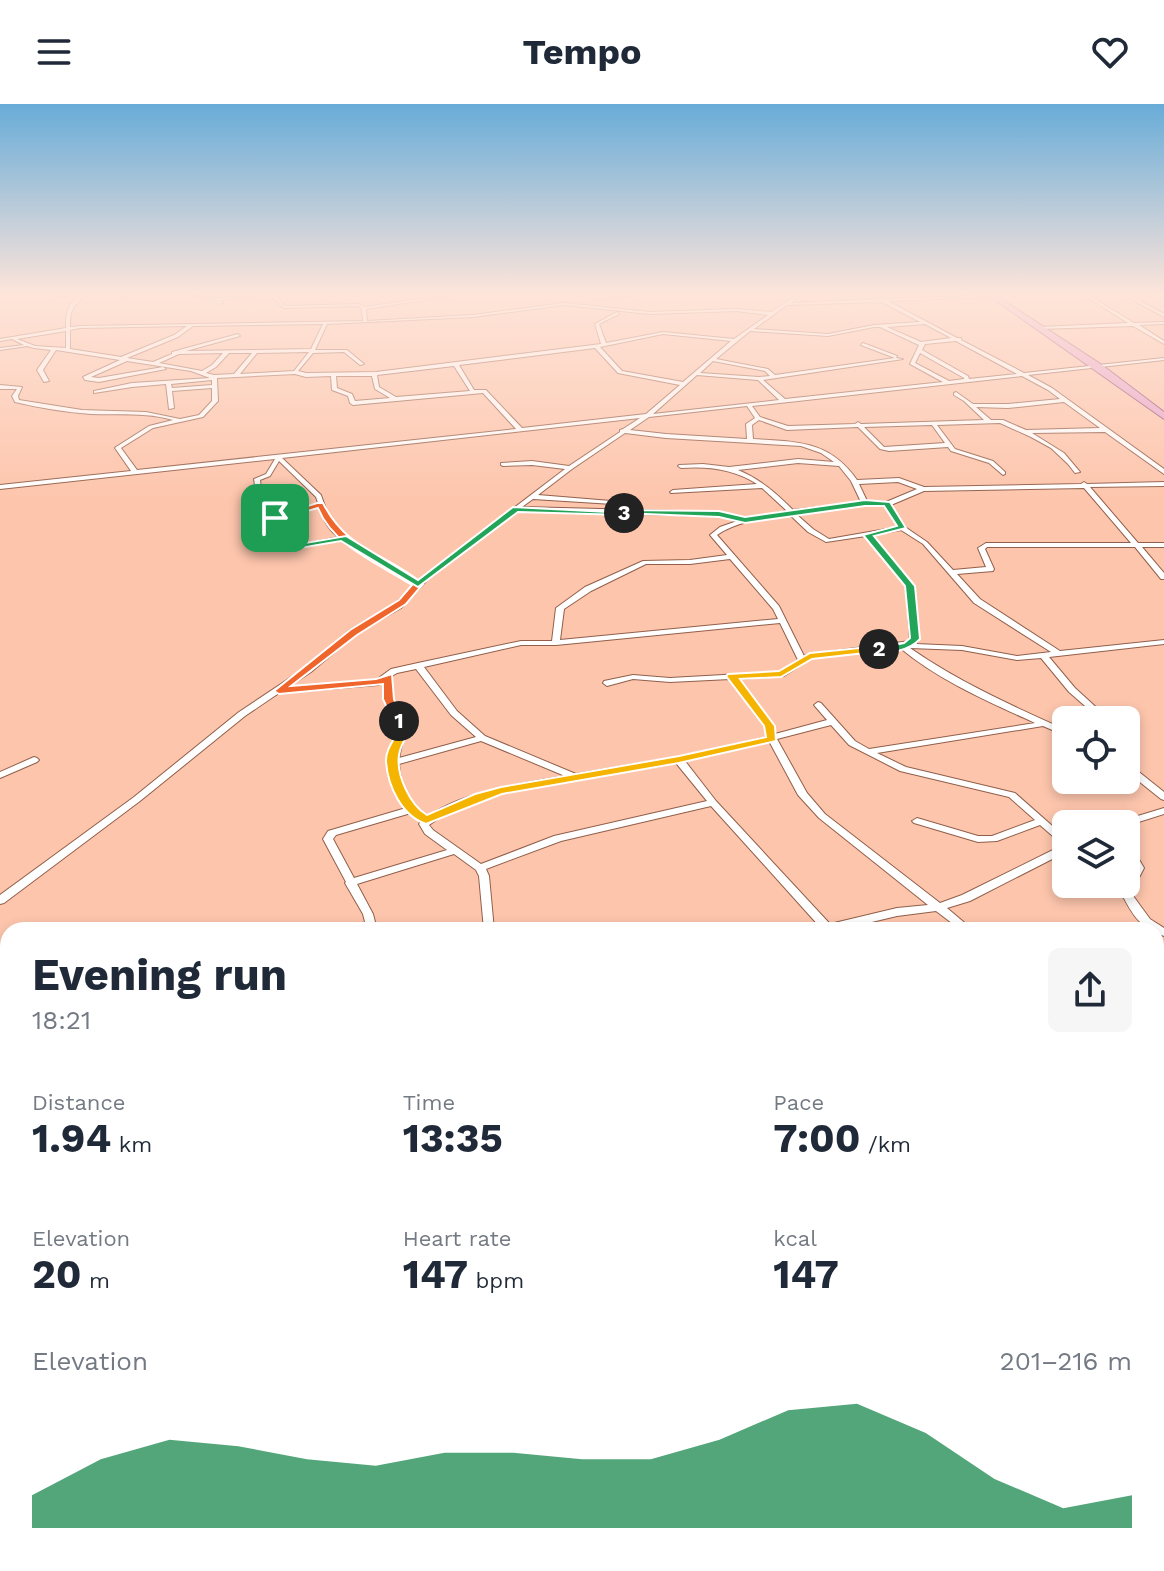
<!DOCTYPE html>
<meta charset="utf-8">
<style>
:root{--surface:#fff;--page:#f6f6f7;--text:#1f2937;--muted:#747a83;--accent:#0b8043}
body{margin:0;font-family:"Work Sans",sans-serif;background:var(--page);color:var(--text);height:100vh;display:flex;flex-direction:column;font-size:30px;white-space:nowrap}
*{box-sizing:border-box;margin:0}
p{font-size:26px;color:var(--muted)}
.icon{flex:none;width:44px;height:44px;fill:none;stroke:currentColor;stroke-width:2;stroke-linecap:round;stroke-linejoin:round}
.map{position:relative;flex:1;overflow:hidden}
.panel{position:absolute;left:0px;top:818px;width:1164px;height:650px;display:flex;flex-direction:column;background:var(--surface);border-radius:24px 24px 0 0;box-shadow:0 4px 12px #0003}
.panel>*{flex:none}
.controls{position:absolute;left:1052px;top:602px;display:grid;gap:16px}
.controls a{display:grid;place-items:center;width:88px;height:88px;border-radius:12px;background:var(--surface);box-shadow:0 4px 12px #0003;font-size:40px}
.pin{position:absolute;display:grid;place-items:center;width:68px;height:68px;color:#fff;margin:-34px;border-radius:16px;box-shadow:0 4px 12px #0006}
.km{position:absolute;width:40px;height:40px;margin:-20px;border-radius:50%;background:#222;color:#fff;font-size:22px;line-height:40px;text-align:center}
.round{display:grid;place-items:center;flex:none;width:84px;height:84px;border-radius:12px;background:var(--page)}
.overview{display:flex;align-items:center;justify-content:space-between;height:136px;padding:0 32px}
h1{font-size:44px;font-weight:700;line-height:60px}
.metrics{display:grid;grid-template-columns:repeat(3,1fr);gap:12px;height:136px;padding:8px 32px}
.metrics div{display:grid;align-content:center}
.metrics b{font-size:40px;font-weight:700}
.metrics small{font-size:22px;font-weight:400}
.metrics p{font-size:22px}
.chart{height:224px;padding:16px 32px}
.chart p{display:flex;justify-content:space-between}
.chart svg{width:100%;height:144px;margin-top:8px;fill:var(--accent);opacity:.7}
header{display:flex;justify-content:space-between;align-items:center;height:104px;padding:0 32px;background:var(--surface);font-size:36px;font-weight:700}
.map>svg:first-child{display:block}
</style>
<header><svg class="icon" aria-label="menu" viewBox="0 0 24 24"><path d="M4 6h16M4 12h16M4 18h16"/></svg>Tempo<svg class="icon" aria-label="heart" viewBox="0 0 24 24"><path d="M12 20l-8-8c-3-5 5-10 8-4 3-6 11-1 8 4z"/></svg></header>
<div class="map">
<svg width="1164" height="1467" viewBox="0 0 1164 1467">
<rect width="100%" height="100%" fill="#fdc5ac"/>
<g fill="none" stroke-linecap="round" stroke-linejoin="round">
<defs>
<g id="minor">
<path d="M47,191H87C73,202 70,204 70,223L80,222L363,217L362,205L358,202L284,204L270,191H274L285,202L359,200L364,203L447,191H456L366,205L367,217L473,211L564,199L650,208L736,205L771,208L797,191H801L791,199L878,195L871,191H876L884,195L994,191L993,193L888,197L957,234H961V236L1024,269L1164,254V256L1028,271L1052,284L1164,365V370L1105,328L1032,329L1064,349L1080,368L1075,369L1068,360L1051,344L1031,333L1000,319L937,321L955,345L993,357L1005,368V370L1003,371L989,359L951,347L948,343L889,347L880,345L858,323L787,326L759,316L752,321L753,335C797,338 829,336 857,376L899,374L924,383L1081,380L1084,378L1087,380L1164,378V382L1090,383L1138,439H1164V443H1142L1164,469V475H1161L1135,443H987L985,445L994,465L993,467L957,470L980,495L1060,547L1164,536V540L1049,553L1075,584L1110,616H1101L1069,588L1041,554L1017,556L962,546L910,544C959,578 1012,602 1066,626V632L1043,622L877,649L906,663L1015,689L1066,734V748L970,797L947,804L973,826H961L936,807L897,812L838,826H817L820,823L711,702L561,737L486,765L489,772L494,826H484L479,772L476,766L454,750L357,780L373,810L377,826H367L363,810L345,779L346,778L323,735L328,727L406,704C396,691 391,678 390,661L387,659C392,653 395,637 399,628L384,595V578L378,581L279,589L245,612L140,697L4,799L0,800V791L134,693L239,608L305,564L350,526L395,500L414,481L344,436L289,445L267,417L318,399L316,393L279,357L270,372L260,376L262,393L257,394L254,375L266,370L275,355L0,385V381L131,367L115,344L116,343L149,322L173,316C146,308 119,311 91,310C65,308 40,304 15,298L12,292L17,285H0V281L22,283L18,292L19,296L82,306L146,308L180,315L199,311L212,297V284L172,287L174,304L169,305L166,280L132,283L94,289V287L132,279L210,274L191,267L127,257L91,273L99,274L163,263L166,265L99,278L85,276L83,273L120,256L56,246L43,266L49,277L44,278L37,266L51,246L34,244L27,242L0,246V244L24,241L12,235L0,237V235L66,224C66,212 66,202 77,194ZM882,198L920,218L874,221L828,230L754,225L787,201ZM564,201L650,210L736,207L768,211L734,235L663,228L606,239L599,220L619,210L617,208L595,220L601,240L376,268L306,269L298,267L313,249L344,248L360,261L364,260L347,246H315L327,220L473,213ZM323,220L311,245L186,247L240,232L238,230L172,248V250L153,258L127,254L178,233L193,222ZM925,220L951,234L921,238L887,223ZM187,222L174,231L121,253L70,245V226L80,224ZM874,223H880L919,241L910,260L943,278L785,295L763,276L903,255L896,254L897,252L863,239L861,241L895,254L775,271L768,265L716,255L750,227L828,232ZM66,227V244L35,242L17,235ZM663,230L731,237L683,278L622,267L600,243ZM956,237L1017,270L969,275L968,272L922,246L925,240ZM595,244L618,269L680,281L646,310L522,324L486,286H474L459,261ZM309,248L294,267L240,270L257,249ZM223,249L212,261L202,267L159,259L179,250ZM229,249H252L234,270L214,271L206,269L216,263ZM920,249L964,274V275L949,277L915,259ZM713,257L765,267L770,272L759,273L700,269ZM454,262L470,287L396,293L379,283L377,271ZM295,270L306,273L331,272L332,286L348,292L350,299L353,301L483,289L516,325L137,366L121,344L153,324L203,313L218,297L217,274ZM697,271L758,276L779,296L653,310ZM336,272H372L375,285L390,294L355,297L352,290L337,284ZM1022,272L1048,286L1060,295L1008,300H973L956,288L954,289V291L964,297L984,316L861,320L858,318L855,320L788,322L760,313L752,302ZM212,276V281L172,284L171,280ZM1064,298L1100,324L1026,326L1003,316H991L976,303L1008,304ZM747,302L755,314L746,320L747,335L666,330L630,326L649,313ZM640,314L623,325L620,326V328L569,362L532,357L501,359V361L503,362L532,361L565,365L418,477L338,427L329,414L321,391L282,354ZM932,321L945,339L884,343L864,323ZM625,329L666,334L801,342L821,349L834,358L798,355L729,363L703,360L679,361L678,362L681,364C708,362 734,365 757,380L673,386L670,388L671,389L762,384L787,407L745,415L744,414L719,408L522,403L533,395L613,400V398L611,397L538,391L572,365ZM798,359L839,362L851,377L861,398L793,406C776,389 760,375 738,366ZM898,378L917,385L886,398L867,397L859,380ZM1084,384L1131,439H986L978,444L986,463L953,466L927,438L905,423L891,401L924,387ZM865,401L885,402L898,423L829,435L813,425L796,410ZM319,402C323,414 328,426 339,433L293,442L274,418ZM517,407L719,412L740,416L720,423L710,431L727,451L690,456L643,457L585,483L556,504L552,537H521L418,559L391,565L376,576L287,584L311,568L356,530L401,504L428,475ZM790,411L808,428L826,438L866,432L906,482L910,537L810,550L804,552L779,502L717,431C737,417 766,414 790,411ZM901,426L923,440L974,499L1051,548L1017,552L962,542L916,540L919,535L914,482L872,431ZM730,455L773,505L778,515L560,536L564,505L591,487L646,460H690ZM780,519L798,556L779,568L670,574L633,571L604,577L603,579L607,582L633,575L670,578L730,575L765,622L767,633L683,652L576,670L485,632L457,607L424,563L521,541H556ZM899,543C938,576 989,598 1035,619L869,645L855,637L821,599L818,598L814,601L827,616L775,630L773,622L738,575L784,572L812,554ZM416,565L451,611L476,633L399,654L402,640L407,628L392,595V572L397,569ZM831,621L849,641L900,667L1009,693L1035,716L992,732H978L917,714L912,717L914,719L978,738L997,737L1040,721L1063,741L962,791L940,799L825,710L807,689L777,635ZM481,637L565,672C524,679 460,688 428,713C410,699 400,683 399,660ZM769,637L798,691L819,714L928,801L897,804L830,820L716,697L685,657ZM676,659L707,697L554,732L481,760L433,726L429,721C470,690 528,684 578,675C610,670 644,665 676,659ZM411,709L421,717L419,720L425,730L447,746L354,774L333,735L336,731Z"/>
<polygon points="119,191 123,191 125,193 122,194"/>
<polygon points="189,191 217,194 265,191 220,196 223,199 221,200 216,196"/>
<polygon points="628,191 637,191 598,197 596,196"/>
<polygon points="1084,191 1088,191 1134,219 1164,218 1164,220 1139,221 1164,237 1164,240 1133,222 1038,225 1040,223 1128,219"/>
<polygon points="1124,191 1129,191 1164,210 1164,213"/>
<polygon points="34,653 37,654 39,656 37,658 0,674 0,668"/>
<polygon points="1126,659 1129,660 1164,688 1164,696 1161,695 1126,667"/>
<polygon points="1164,704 1164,710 1126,722 1126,720 1116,720 1118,718"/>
<path d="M1126,739L1130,740L1144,764L1131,789L1150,815L1164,824V832L1156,829V826C1138,824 1129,803 1121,789L1134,764L1126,751Z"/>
<polygon points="1164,939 1164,951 1156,956 1156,944"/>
<rect x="0" y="950" width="8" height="10"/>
<path d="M1156,1002C1164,1005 1164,1015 1164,1024C1154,1021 1156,1011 1156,1002Z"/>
<polygon points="1164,1048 1164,1060 1156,1063 1156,1051"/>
<polygon points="8,1113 8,1125 0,1126 0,1114"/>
<polygon points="0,1303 8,1308 8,1329 0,1324"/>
<polygon points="1164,1305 1164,1321 1156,1322 1156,1306"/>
<path d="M1156,1338C1164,1343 1164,1355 1164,1366L1158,1364L1156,1361Z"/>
<polygon points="8,1340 8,1356 0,1359 0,1343"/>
<polygon points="55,1460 74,1460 71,1467 52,1467"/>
<polygon points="239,1460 258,1460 261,1467 242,1467"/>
<polygon points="720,1460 738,1460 741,1467 723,1467"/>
</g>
<polygon id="primary" points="988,191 995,191 1102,261 1164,308 1164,315"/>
</defs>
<use href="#minor" stroke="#915f4a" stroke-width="2"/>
<use href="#primary" stroke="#954771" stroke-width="2"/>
<use href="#minor" fill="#fff" fill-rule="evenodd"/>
<use href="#primary" fill="#e6a4cd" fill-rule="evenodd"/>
</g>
<linearGradient id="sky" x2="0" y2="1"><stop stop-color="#68acd8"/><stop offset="0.48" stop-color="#fee5da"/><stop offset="1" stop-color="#fee5da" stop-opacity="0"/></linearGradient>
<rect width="1164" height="396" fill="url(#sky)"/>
<path fill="#f0652b" stroke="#fff" stroke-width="2" d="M317,399H323C347,447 386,449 423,480L406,500L357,531L291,582L376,575L392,570L394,595L403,620L393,617L383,595V580L279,590L274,587L350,526L399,496L412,481C379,460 333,442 318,404L275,416L271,414Z"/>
<path fill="#f5b400" stroke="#fff" stroke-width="2" d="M879,542L883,543V547L812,555L781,573L740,575L775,622L776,637L679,659L502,690L426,720C402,712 388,683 386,658C385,647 393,637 398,628L393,617L403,615L409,628C405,635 400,642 399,651C396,671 410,701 427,711L475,690L501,683L679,652L766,633L764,622L726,572L728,570L779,567L810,549Z"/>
<path fill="#22a559" stroke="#fff" stroke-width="2" d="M865,396L890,398L906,424L874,432L915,482L920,535C910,546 888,552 874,545L904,539L910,534L905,482L863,431L897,422L884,402H865L745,419L719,413L620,409L624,406L719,407L745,413Z"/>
<polygon fill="#22a559" stroke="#fff" stroke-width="2" points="513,403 628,409 624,411 518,408 418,483 341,437 288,446 267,419 272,412 278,412 275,419 294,441 346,432 418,476"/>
</svg>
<div class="controls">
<a><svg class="icon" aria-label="locate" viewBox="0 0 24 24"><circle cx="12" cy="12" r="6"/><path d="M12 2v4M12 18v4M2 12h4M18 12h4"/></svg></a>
<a><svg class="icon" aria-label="layers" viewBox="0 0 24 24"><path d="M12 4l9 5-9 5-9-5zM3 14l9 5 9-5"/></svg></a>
</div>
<div class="pin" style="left:275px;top:414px;background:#1e9e55"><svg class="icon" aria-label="arrive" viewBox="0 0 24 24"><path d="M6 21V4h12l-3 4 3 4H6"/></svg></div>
<b class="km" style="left:399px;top:617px">1</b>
<b class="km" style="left:879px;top:545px">2</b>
<b class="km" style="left:624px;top:409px">3</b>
<section class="panel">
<div class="overview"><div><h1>Evening run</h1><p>18:21</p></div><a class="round"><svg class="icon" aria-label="share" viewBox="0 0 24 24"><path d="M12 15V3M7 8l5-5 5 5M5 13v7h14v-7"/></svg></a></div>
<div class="metrics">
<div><p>Distance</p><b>1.94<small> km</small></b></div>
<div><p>Time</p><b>13:35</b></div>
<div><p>Pace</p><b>7:00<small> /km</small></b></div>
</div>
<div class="metrics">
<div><p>Elevation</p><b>20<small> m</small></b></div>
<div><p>Heart rate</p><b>147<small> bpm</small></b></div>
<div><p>kcal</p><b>147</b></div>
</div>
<div class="chart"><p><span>Elevation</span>201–216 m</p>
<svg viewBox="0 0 160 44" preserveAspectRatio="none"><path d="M0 44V34L10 23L20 17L30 19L40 23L50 25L60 21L70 21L80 23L90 23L100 17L110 8L120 6L130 15L140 29L150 38L160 34V44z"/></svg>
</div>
</section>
</div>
